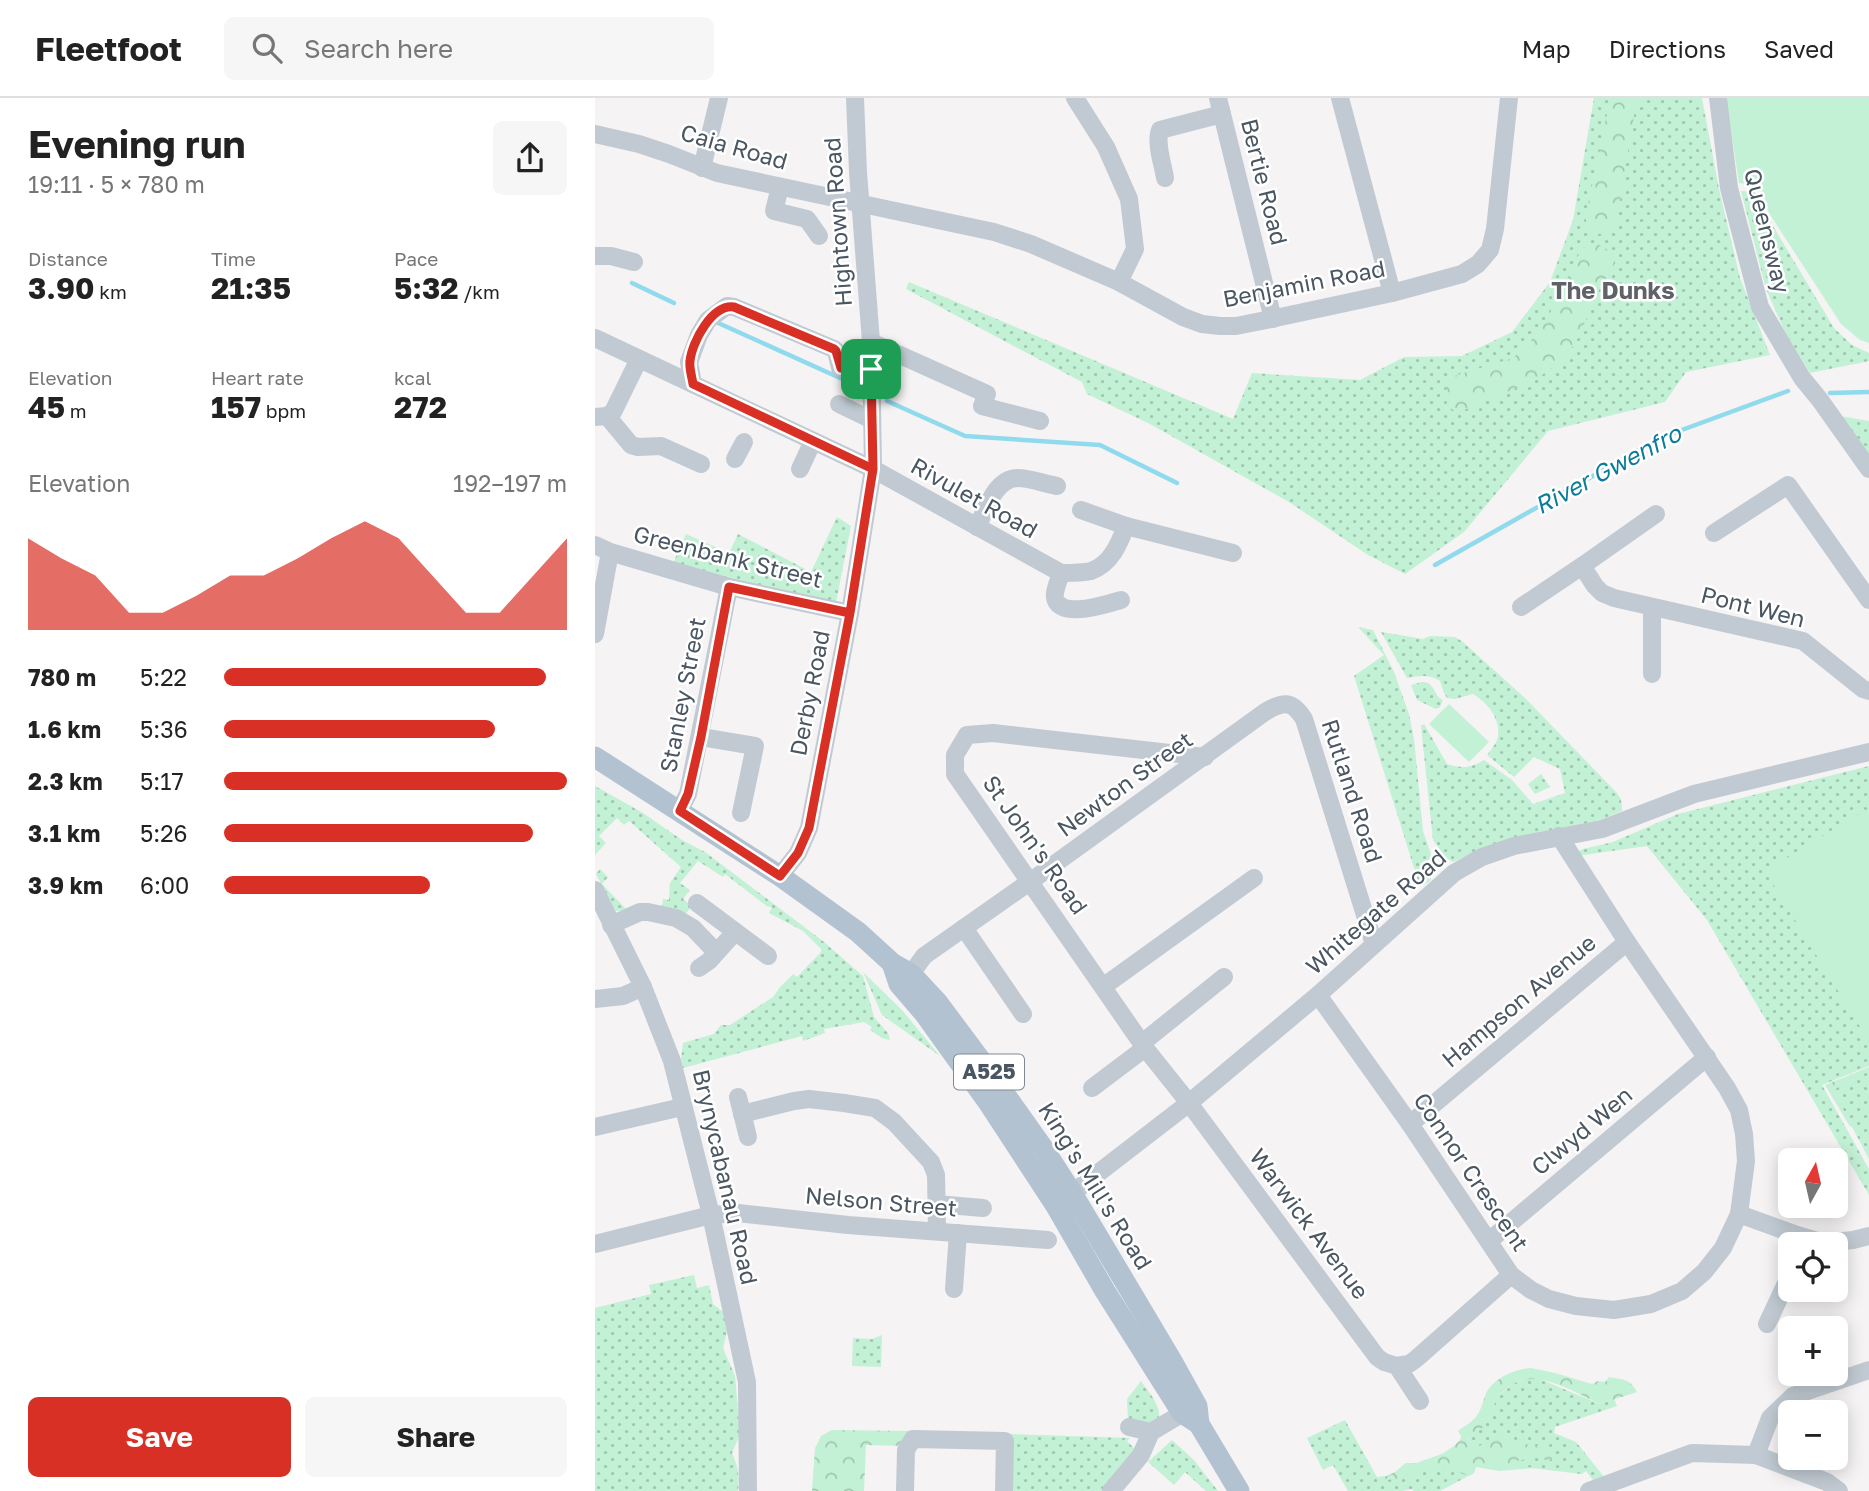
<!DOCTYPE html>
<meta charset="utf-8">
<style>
:root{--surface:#fff;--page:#f6f6f6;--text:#222;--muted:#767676;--line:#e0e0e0;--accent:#d93025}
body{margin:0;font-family:"Golos Text",sans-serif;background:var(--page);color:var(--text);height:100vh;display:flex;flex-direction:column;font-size:26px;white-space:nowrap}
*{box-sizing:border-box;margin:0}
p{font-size:23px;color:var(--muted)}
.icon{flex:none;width:38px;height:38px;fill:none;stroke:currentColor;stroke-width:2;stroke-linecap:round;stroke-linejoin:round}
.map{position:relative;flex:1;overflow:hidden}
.sheet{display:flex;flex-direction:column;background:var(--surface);width:595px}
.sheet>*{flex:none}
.needle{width:46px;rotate:8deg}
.buttons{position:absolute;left:1183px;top:1050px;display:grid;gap:14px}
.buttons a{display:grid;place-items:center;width:70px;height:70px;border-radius:10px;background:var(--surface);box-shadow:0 4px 18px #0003;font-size:35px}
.pin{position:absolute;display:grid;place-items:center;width:60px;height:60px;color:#fff;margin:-30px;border-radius:14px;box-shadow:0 4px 10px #0006}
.round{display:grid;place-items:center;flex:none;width:74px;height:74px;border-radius:10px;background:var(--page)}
.summary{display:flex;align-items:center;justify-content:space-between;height:119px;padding:0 28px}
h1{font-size:38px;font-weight:700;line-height:52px}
.stats{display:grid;grid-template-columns:repeat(3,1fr);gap:10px;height:119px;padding:7px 28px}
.stats div{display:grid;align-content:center}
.stats b{font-size:30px;font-weight:700}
.stats small{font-size:19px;font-weight:400}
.stats p{font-size:19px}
.chart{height:196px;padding:14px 28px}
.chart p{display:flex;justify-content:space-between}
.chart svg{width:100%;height:126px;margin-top:7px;fill:var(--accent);opacity:.7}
.button{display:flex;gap:14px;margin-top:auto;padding:14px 28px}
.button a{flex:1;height:80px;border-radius:10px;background:var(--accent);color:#fff;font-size:28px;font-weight:700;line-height:80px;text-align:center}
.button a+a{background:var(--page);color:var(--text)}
ul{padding:0 28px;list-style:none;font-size:23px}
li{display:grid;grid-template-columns:112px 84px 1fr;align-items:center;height:52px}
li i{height:18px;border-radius:9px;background:var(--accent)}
header{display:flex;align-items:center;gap:42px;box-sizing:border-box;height:98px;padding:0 35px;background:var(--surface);border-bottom:2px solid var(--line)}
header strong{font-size:33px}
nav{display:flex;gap:38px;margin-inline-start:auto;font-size:24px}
.search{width:490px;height:63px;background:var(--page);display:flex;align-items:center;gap:18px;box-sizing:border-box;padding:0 24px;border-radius:10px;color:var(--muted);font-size:26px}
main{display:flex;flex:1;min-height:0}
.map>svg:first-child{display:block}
</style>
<header>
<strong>Fleetfoot</strong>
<div class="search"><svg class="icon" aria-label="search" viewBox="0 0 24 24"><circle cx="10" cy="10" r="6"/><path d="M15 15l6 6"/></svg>Search here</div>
<nav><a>Map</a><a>Directions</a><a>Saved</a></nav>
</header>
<main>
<section class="sheet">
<div class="summary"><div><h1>Evening run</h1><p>19:11 · 5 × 780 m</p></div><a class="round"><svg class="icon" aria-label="share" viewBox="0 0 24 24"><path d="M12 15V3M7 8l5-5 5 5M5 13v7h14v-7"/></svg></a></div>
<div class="stats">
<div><p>Distance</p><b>3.90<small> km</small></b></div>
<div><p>Time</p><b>21:35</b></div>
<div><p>Pace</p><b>5:32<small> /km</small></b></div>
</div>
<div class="stats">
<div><p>Elevation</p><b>45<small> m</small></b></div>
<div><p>Heart rate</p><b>157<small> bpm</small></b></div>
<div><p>kcal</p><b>272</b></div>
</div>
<div class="chart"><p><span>Elevation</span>192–197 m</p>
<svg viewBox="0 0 160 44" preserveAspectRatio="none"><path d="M0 44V12L10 19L20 25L30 38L40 38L50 32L60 25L70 25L80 19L90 12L100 6L110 12L120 25L130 38L140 38L150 25L160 12V44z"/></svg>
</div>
<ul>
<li><b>780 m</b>5:22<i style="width:94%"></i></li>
<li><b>1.6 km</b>5:36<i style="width:79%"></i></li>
<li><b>2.3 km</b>5:17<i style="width:100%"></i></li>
<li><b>3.1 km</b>5:26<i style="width:90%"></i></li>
<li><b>3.9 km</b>6:00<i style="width:60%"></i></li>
</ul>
<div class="button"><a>Save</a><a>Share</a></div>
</section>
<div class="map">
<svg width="1274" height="1393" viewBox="0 0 1274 1393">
<defs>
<pattern id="grass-dots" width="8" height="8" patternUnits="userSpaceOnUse" patternTransform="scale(1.75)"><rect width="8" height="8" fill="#c3f1d5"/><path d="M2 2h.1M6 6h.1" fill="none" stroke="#a0c6b0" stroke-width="1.8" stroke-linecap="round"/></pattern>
<pattern id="forest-crowns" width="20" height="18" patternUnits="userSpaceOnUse" patternTransform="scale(1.75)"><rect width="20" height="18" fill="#c3f1d5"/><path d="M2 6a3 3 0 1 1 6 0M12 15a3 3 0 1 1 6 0" fill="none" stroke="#a0c6b0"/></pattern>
</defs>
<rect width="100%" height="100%" fill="#f5f3f3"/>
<g fill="url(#grass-dots)">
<polygon points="999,0 1107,0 1124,91 1145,180 1175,257 1091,274 1070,304 953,333 869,434 810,476 773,457 694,404 555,326 492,296 487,284 311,191 314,184 638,321 657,275 765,282 809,259 867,258 917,234 955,184 978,122"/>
<polygon points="1146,93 1159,94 1164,98 1169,113 1239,230 1257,247 1274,255 1274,263 1215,275 1190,234 1171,191"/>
<polygon points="1245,318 1274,323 1274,361"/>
<polygon points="242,419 256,428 240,510 76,470 91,436 134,455 143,436 216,474"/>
<polygon points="763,529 778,532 799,574 814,616 819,641 828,733 839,765 835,783 825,789 759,578 789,557"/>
<path d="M786,534L828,541L835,538L860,539L868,544L931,601L1021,694L1026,701L1027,713L997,725L880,754L858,764L851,760L838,742L826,628L829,626L852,666C867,671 876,670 889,662L917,682L938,706L970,695L965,671L939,659L919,679L892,657C895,653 900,647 902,642C908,623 893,605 878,596L860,601L852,600L849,595L845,583C832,576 826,578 812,580Z"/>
<path d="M827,584C841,584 837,597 848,602L845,609L841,611L822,602L816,587Z"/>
<polygon points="1274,668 1274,968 1227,987 1274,1071 1274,1097 1112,822 1052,748 981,758 982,754 988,751 1018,744 1083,716"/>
<polygon points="946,676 955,689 940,696 933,686"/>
<polygon points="0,688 48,715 87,742 110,754 229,844 268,878 279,919 293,935 295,942 287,940 275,932 277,929 269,924 229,931 230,935 208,943 207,938 88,970 86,961 88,945 119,936 126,927 135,927 178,899 185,889 198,876 202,879 226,854 226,851 208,833 174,815 177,810 174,808 173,809 130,776 128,779 103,763 85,785 95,792 88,801 97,808 90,817 67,809 68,801 74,802 75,785 86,769 34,723 29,727 22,720 4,738 11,745 0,757"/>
<polygon points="5,771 13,779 7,786 32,812 21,813 19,810 1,776"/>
<polygon points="268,874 306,911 345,958 287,917"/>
<polygon points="1274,973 1274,1061 1237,991"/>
<path d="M99,1177L102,1190L114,1187L118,1206L131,1216L133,1229L128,1250L140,1278L145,1336L137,1355C143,1368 145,1379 143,1393H0V1210L56,1196L54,1187Z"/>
<polygon points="287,1237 286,1269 257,1268 258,1240 277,1241"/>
<polygon points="942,1280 1005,1306 1019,1301 1022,1308 960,1329 959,1335 981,1344 1010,1380 1001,1386 991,1373 987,1376 936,1370 881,1369 879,1375 845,1393 819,1393 817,1391 807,1393 753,1393 738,1367 728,1372 712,1340 750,1322 782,1379 792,1378 800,1374 811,1365 822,1365 847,1356 860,1353 870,1343 887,1330 897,1308 906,1296 917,1286 930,1281"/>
<path d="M546,1283C554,1295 570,1311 562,1325L533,1323L532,1301Z"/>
<polygon points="319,1333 535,1340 532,1343 542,1353 507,1393 412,1393 413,1341"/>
<polygon points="577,1342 599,1362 623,1393 611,1393 590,1374 579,1387 553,1364"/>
</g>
<g fill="url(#forest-crowns)">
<polygon points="1013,0 1042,0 1020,131 1014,137 998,135 991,127 991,116 1013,11"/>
<polygon points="1002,146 1017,154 1020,165 1005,190 983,240 969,262 938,283 862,315 852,307 851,287 859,278 918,260 933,246 950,225 985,154 992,147"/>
<polygon points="1274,969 1274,973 1238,992 1258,1030 1254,1027 1230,987"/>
<path d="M936,1270L960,1275L997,1286L1003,1283L1010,1284L1014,1279C1028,1282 1035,1280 1042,1294L1005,1306C973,1292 930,1261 903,1300C897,1309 894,1321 888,1329C884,1334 876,1338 871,1342L875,1347L871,1350C886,1351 889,1343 902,1340C914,1336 924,1345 935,1347C943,1348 949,1347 957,1349L959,1355L956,1362H951L938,1357L928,1362L919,1363L921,1367L940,1370L904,1373L881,1369L879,1375L874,1378L845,1368L814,1379L792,1382H785L782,1379L792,1378L800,1374L811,1365H822L847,1356L859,1348L865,1342L866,1338L863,1333C869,1328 876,1325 881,1319C887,1311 888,1302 892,1293C901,1279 921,1271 936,1270Z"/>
<polygon points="237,1332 319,1333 310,1348 271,1347 269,1393 217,1393 220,1350 226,1338"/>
</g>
<g fill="#c3f1d5">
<polygon points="1131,0 1274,0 1274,245 1265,242 1246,226 1174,115 1165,87 1144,85"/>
<polygon points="854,606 894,644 874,664 834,626"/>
<polygon points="1274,710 1274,942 1273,942 1170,773"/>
</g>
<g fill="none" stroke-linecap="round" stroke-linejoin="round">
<g stroke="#90daee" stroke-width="4.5">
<polyline points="37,185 79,205"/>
<polyline points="121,224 254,284"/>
<polyline points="1235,295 1274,294"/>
<polyline points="292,303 370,338 505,347 582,385"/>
<polyline points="840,467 1065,340 1193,293"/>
</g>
<g stroke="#c1cad2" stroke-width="18">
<polyline points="480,0 511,49 534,101 540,151 524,184"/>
<polyline points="623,0 678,221"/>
<polyline points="745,0 797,195"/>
<polyline points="1123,0 1134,90 1165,209 1207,280 1225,302 1274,371"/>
<polyline points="0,36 44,46 74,56 122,75 399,134 436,146 524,184 588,219 607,226 625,228 641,228 676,221 797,195 867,176 883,166 895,152 900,131 914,0"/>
<polyline points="107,70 124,0"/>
<path d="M570,80C568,66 560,45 565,32L627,16"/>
<polyline points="185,89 179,113 212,121 224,138"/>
<polyline points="0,158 16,158 39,164"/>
<path d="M0,240L278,371L466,475C475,475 487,475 496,473C516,466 524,446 531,428L638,455"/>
<polyline points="276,244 392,296 387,308 445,323"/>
<polyline points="98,286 94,264 104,237 113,222 132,208 139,209 239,251 241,253 245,270 276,271"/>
<polyline points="244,306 277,322"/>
<polyline points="12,318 36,347 43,349 66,348 106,366"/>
<polyline points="0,319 12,318 18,314 44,261"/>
<polyline points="140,361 149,344"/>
<polyline points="205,371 218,343"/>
<polyline points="486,412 531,428"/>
<polyline points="1061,416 987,468 1000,488 1007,495 1019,500 1208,543 1268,591 1274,593"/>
<path d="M382,429C391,412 400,380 423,380C435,380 450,386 462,388"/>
<polyline points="1119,435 1193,387 1274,502"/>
<polyline points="0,447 15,454 134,489 255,515"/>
<path d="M466,475C464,483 457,496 461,503C470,520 513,506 526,502"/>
<polyline points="926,509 987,468"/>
<polyline points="1057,510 1057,576"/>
<polyline points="0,536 15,454"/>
<polyline points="106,639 160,648 146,715"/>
<polyline points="610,659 398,635 372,637 360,657 360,676 550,950 594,1005 782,1259 789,1264 802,1268 825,1303"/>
<polyline points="84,713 93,696 134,489"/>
<polyline points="185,778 203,755 214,730 255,515 278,371 276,244 263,74 260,0"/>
<polyline points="0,792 48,889 77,963 116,1117 152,1284 153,1393"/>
<polyline points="102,805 173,858"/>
<polyline points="16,827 45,814 53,814 81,820 98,830 121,854"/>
<polyline points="369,830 428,916"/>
<polyline points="104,870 114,863 140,834"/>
<path d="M308,883L316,876L329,858L436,783L670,614C688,603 697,602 709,621L779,846"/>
<polyline points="509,888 659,780"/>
<polyline points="723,897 815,1026 916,1177 936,1192 954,1201 981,1208 1019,1212 1056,1206 1087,1193 1109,1174 1128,1150 1144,1116 1151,1063 1149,1036 1144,1012 1132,990 1032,844 964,738"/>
<polyline points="0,901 28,898 48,889"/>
<polyline points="547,945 629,879"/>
<polyline points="497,990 550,950"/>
<polyline points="143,999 153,1039"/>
<polyline points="147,1016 199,1003 214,1001 249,1005 280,1010 299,1024 336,1064 341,1077 342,1132"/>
<polyline points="815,1026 1032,844"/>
<polyline points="0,1029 87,1009"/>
<polyline points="467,1103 594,1005 723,897 859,775 887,759 919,748 1007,731 1099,696 1274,654"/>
<polyline points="341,1106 388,1110"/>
<polyline points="1144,1116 1202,1137 1229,1145 1258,1142 1274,1138"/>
<polyline points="894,1143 1112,959"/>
<polyline points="0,1146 116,1117 143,1115 253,1127 453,1142"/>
<polyline points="359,1191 363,1135"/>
<polyline points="1172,1226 1195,1177"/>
<polyline points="802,1268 814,1266 821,1261 916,1177"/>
<polyline points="534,1329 556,1334 598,1309"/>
<polyline points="1161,1357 1175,1320 1198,1298 1274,1272"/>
<polyline points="310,1393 311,1352 318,1341 410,1343 409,1393"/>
<polyline points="516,1393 546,1357 556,1334"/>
<polyline points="994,1393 1097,1355 1161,1357 1232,1384 1244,1393"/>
</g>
<g stroke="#b3c2d1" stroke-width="21">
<polyline points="0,659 185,778 263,834 297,865 316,876 343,905 387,964 448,1050 477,1095 577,1263 602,1308 604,1326 644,1393"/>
<polyline points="297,865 304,886 329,915 395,1007 461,1108 510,1193 587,1315 604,1326"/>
</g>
</g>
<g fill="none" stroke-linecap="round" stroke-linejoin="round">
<defs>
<path id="route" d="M276,271L278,371L255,515L134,489L106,639L93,696L85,713L185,778L203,755L214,730L255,515L278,371L98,286C97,279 94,270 95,263C97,244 117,206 139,209L239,251L241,253L246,270L276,271"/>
</defs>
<use href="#route" stroke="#fff" stroke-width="14"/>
<use href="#route" stroke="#d93025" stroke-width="9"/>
</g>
<g text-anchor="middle" stroke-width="5" stroke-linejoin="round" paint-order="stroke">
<rect fill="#fff" stroke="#808990" stroke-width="2" x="359" y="956.5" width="70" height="35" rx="5"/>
<g font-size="21" font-weight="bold" fill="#4a5661">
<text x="394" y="981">A525</text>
</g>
<g font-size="23" fill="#4a5661" stroke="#fff">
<text transform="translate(139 49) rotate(16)" y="8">Caia Road</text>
<text transform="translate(669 84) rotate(76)" y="8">Bertie Road</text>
<text transform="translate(243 124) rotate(-94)" y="8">Hightown Road</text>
<text transform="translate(1172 133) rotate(76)" y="8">Queensway</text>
<text transform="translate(709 186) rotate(-11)" y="8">Benjamin Road</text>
<text transform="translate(379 400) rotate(29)" y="8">Rivulet Road</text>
<text transform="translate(133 459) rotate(14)" y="8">Greenbank Street</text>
<text transform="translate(1158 509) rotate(14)" y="8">Pont Wen</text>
<text transform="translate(215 595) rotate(-79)" y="8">Derby Road</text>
<text transform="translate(88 597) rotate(-79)" y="8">Stanley Street</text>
<text transform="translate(530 686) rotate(-36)" y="8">Newton Street</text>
<text transform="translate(757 693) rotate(72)" y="8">Rutland Road</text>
<text transform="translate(440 747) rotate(55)" y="8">St John's Road</text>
<text transform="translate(781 814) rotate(-41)" y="8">Whitegate Road</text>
<text transform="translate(924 903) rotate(-40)" y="8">Hampson Avenue</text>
<text transform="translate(987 1033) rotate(-40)" y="8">Clwyd Wen</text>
<text transform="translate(876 1074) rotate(56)" y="8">Connor Crescent</text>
<text transform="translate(130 1079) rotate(77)" y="8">Brynycabanau Road</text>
<text transform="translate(500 1088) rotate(58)" y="8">King's Mill's Road</text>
<text transform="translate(286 1104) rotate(5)" y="8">Nelson Street</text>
<text transform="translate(714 1126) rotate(53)" y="8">Warwick Avenue</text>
</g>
<g font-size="24" font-weight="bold" fill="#5f6368" stroke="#fff">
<text x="1018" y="201">The Dunks</text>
</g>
<g font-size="24" font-style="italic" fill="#0c7c9b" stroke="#fff">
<text transform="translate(1013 372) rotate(-28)" y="8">River Gwenfro</text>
</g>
</g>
</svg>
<div class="buttons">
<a><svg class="needle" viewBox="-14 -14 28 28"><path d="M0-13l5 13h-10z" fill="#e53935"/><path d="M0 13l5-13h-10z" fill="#767676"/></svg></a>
<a><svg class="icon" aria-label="locate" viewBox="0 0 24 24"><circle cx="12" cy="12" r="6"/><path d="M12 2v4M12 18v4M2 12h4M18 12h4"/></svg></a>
<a>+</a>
<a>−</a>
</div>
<div class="pin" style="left:276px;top:271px;background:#1e9e55"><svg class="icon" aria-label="arrive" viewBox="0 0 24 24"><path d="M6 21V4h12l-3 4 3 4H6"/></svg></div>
</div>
</main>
